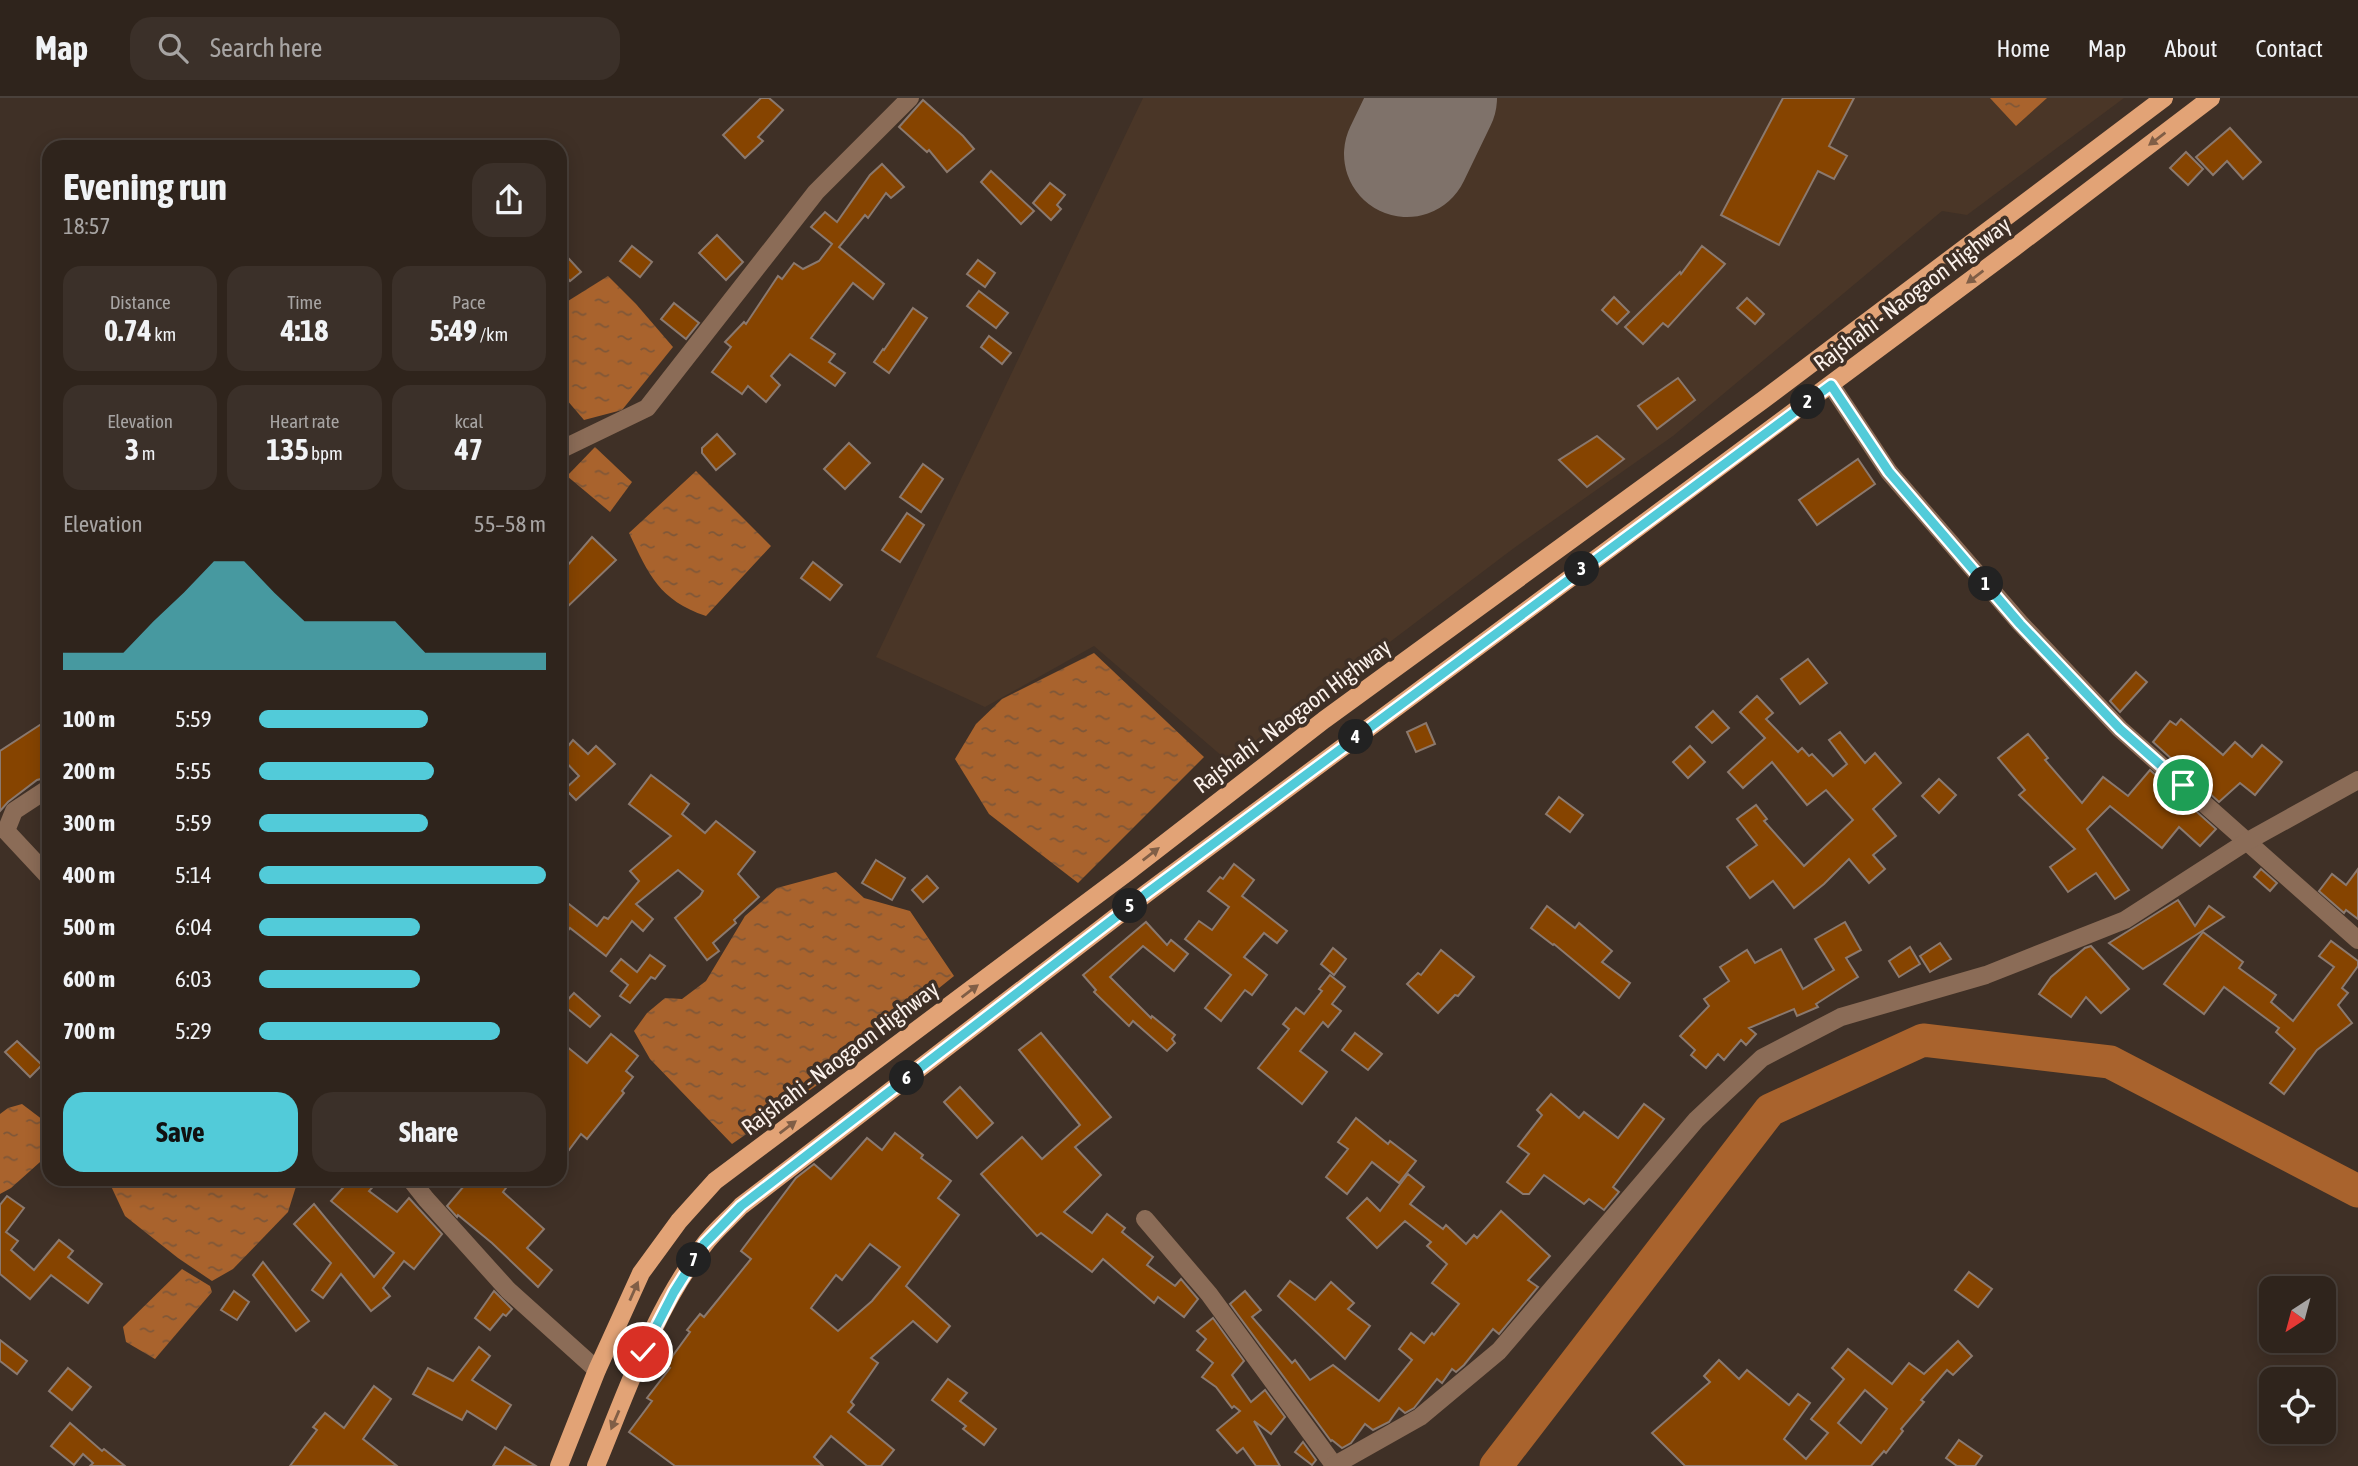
<!DOCTYPE html>
<meta charset="utf-8">
<style>
:root{--surface:#2f241c;--page:#3b3029;--text:#f1f3f6;--muted:#a7a4a3;--line:#4a413b;--accent:#52cbd9}
body{margin:0;font-family:"Asap Condensed",sans-serif;background:var(--page);color:var(--text);height:100vh;display:flex;flex-direction:column;font-size:26px;white-space:nowrap}
*{box-sizing:border-box;margin:0}
p{font-size:23px;color:var(--muted)}
.icon{flex:none;width:38px;height:38px;fill:none;stroke:currentColor;stroke-width:2;stroke-linecap:round;stroke-linejoin:round}
.map{position:relative;flex:1;overflow:hidden}
.panel{position:absolute;left:42px;top:42px;width:525px;height:1046px;display:flex;flex-direction:column;background:var(--surface);border-radius:21px;box-shadow:0 4px 18px #0003,0 0 0 2px var(--line)}
.panel>*{flex:none}
.needle{width:46px;rotate:216deg}
.controls{position:absolute;left:2259px;top:1178px;display:grid;gap:14px}
.controls a{display:grid;place-items:center;width:77px;height:77px;border-radius:14px;background:var(--surface);box-shadow:0 4px 18px #0003,0 0 0 2px var(--line);font-size:35px}
.pin{position:absolute;display:grid;place-items:center;width:60px;height:60px;color:#fff;margin:-30px;border:4px solid #fff;border-radius:50%;box-shadow:0 2px 7px #0007}
.km{position:absolute;width:35px;height:35px;margin:-18px;border-radius:50%;background:#222;color:#fff;font-size:19px;line-height:35px;text-align:center}
.round{display:grid;place-items:center;flex:none;width:74px;height:74px;border-radius:21px;background:var(--page)}
.headline{display:flex;align-items:center;justify-content:space-between;height:119px;padding:0 21px}
h1{font-size:38px;font-weight:700;line-height:52px}
.figures{display:grid;grid-template-columns:repeat(3,1fr);gap:10px;height:119px;padding:7px 21px}
.figures div{display:grid;align-content:center;border-radius:18px;background:var(--page);text-align:center}
.figures b{font-size:30px;font-weight:700}
.figures small{font-size:19px;font-weight:400}
.figures p{font-size:19px}
.chart{height:196px;padding:14px 21px}
.chart p{display:flex;justify-content:space-between}
.chart svg{width:100%;height:126px;margin-top:7px;fill:var(--accent);opacity:.7}
.cta{display:flex;gap:14px;margin-top:auto;padding:14px 21px}
.cta a{flex:1;height:80px;border-radius:21px;background:var(--accent);color:#111;font-size:28px;font-weight:700;line-height:80px;text-align:center}
.cta a+a{background:var(--page);color:var(--text)}
ul{padding:0 21px;list-style:none;font-size:23px}
li{display:grid;grid-template-columns:112px 84px 1fr;align-items:center;height:52px}
li i{height:18px;border-radius:9px;background:var(--accent)}
header{display:flex;align-items:center;gap:42px;box-sizing:border-box;height:98px;padding:0 35px;background:var(--surface);border-bottom:2px solid var(--line)}
header strong{font-size:33px}
nav{display:flex;gap:38px;margin-inline-start:auto;font-size:24px}
.search{width:490px;height:63px;background:var(--page);display:flex;align-items:center;gap:18px;box-sizing:border-box;padding:0 24px;border-radius:21px;color:var(--muted);font-size:26px}
.map>svg:first-child{display:block}
</style>
<header>
<strong>Map</strong>
<div class="search"><svg class="icon" aria-label="search" viewBox="0 0 24 24"><circle cx="10" cy="10" r="6"/><path d="M15 15l6 6"/></svg>Search here</div>
<nav><a>Home</a><a>Map</a><a>About</a><a>Contact</a></nav>
</header>
<div class="map">
<svg width="2358" height="1368" viewBox="0 0 2358 1368">
<defs>
<pattern id="water-ripples" width="26" height="14" patternUnits="userSpaceOnUse" patternTransform="scale(1.75)"><rect width="26" height="14" fill="#a9632d"/><path d="M2 4q2-2 4 0t4 0M15 11q2-2 4 0t4 0" fill="none" stroke="#7f5738"/></pattern>
</defs>
<rect width="100%" height="100%" fill="#3f3026"/>
<polygon fill="#4a3627" points="1143,0 2124,0 1967,117 1942,113 1673,338 1514,450 1230,665 1094,548 985,609 876,559"/>
<g fill="url(#water-ripples)">
<polygon points="1990,0 2047,0 2016,28"/>
<polygon points="608,178 636,206 673,249 622,312 584,322 560,294 560,208"/>
<polygon points="595,349 632,384 610,414 567,378"/>
<path d="M696,373L771,448L706,518C659,502 649,477 629,435Z"/>
<polygon points="1094,555 1204,659 1078,785 989,716 955,661 976,626 1002,601"/>
<polygon points="836,774 864,800 910,813 954,878 826,981 732,1046 650,961 634,933 647,915 665,900 682,901 706,883 745,818 777,790"/>
<path d="M22,1006C48,1026 49,1022 49,1056L11,1090L0,1096V1016L8,1010Z"/>
<polygon points="114,1082 298,1082 288,1114 233,1171 212,1183 178,1160 125,1118 110,1086"/>
<polygon points="182,1171 210,1188 212,1194 155,1261 126,1244 123,1229"/>
</g>
<g fill="none" stroke-linecap="round" stroke-linejoin="round">
<polyline stroke="#a9632d" stroke-width="33" points="1496,1368 1770,1012 1923,942 2110,964 2358,1093"/>
<polyline stroke="#7f726a" stroke-width="126" points="1407,56 1434,0"/>
</g>
<g fill="#864400" stroke="#8b796e" stroke-width="2" fill-rule="evenodd">
<polygon points="761,0 769,0 783,12 758,39 763,43 745,60 723,37"/>
<polygon points="1783,0 1854,0 1829,48 1847,58 1834,81 1818,73 1779,147 1721,117"/>
<polygon points="923,2 963,38 974,51 947,74 929,52 927,54 899,29"/>
<polygon points="2230,30 2261,64 2243,81 2227,63 2213,77 2196,59"/>
<polygon points="2186,54 2203,71 2188,87 2170,70"/>
<polygon points="882,66 904,89 891,100 886,95 868,120 865,117 839,149 884,186 873,201 853,185 811,240 835,256 829,264 845,275 835,288 790,256 771,278 780,287 766,304 748,288 742,296 712,274 731,249 725,244 744,224 746,226 778,178 782,181 794,165 803,171 819,163 832,146 811,129 825,114 837,124 870,77"/>
<polygon points="991,73 1034,113 1021,126 981,84"/>
<polygon points="1050,85 1065,97 1057,107 1061,111 1051,122 1033,105"/>
<polygon points="717,137 743,164 726,182 699,155"/>
<polygon points="632,148 652,164 640,179 620,163"/>
<polygon points="1702,148 1725,166 1668,229 1663,225 1643,246 1625,229 1680,174 1681,176"/>
<polygon points="560,151 581,174 570,183 560,172"/>
<polygon points="978,162 995,175 985,189 967,176"/>
<polygon points="979,193 1008,215 996,230 967,208"/>
<polygon points="1614,199 1629,214 1617,226 1602,212"/>
<polygon points="1747,200 1764,216 1755,226 1737,210"/>
<polygon points="674,205 699,225 686,241 661,221"/>
<polygon points="913,210 927,220 889,275 874,264 883,251 884,252"/>
<polygon points="989,238 1011,255 1002,266 981,249"/>
<polygon points="1678,280 1695,302 1657,331 1638,308"/>
<polygon points="717,336 735,356 716,372 702,355 702,350"/>
<polygon points="1597,338 1624,361 1587,389 1559,362"/>
<polygon points="849,345 870,365 845,391 824,371"/>
<polygon points="1858,361 1875,386 1817,427 1799,402"/>
<polygon points="923,366 943,381 921,414 900,399"/>
<polygon points="907,415 924,427 900,464 882,452"/>
<polygon points="592,439 616,462 560,516 560,476"/>
<polygon points="813,464 842,487 830,502 801,480"/>
<polygon points="1808,561 1827,585 1800,606 1781,581"/>
<polygon points="2136,574 2147,584 2120,614 2110,603"/>
<polygon points="1757,598 1773,615 1766,621 1798,654 1802,650 1809,658 1812,656 1833,678 1847,666 1829,642 1840,634 1865,665 1875,655 1901,685 1873,711 1896,738 1873,757 1885,771 1869,785 1849,761 1824,786 1794,810 1773,783 1750,800 1727,769 1757,747 1737,721 1756,707 1767,721 1764,723 1804,768 1853,722 1826,692 1807,707 1772,664 1743,690 1728,674 1765,640 1740,614"/>
<polygon points="1713,613 1729,630 1712,645 1696,629"/>
<polygon points="49,621 49,679 37,682 8,704 0,713 0,653"/>
<polygon points="2181,621 2223,657 2235,644 2252,659 2262,647 2282,664 2255,697 2240,685 2219,704 2153,644 2170,623 2176,627"/>
<polygon points="1426,625 1435,646 1416,654 1407,634"/>
<polygon points="2028,636 2048,660 2045,662 2082,705 2103,679 2128,698 2150,672 2216,731 2200,748 2179,729 2162,750 2110,708 2087,731 2129,792 2115,801 2096,775 2068,794 2050,769 2075,751 2019,697 2025,692 1998,660"/>
<polygon points="573,642 588,656 596,648 615,666 576,702 565,691 579,678 560,658"/>
<polygon points="1690,648 1705,664 1688,680 1673,664"/>
<polygon points="651,677 689,706 682,716 705,735 716,723 755,754 738,776 759,799 734,822 736,825 713,845 719,853 707,862 675,820 700,798 703,793 678,772 636,806 653,821 643,833 632,823 606,858 570,830 560,843 560,799 597,828 604,819 608,821 639,783 630,773 671,738 629,706"/>
<polygon points="1939,681 1956,697 1939,715 1922,698"/>
<polygon points="1559,699 1583,717 1570,734 1546,716"/>
<polygon points="876,762 905,780 892,802 862,785"/>
<polygon points="1234,766 1254,782 1242,798 1287,833 1277,845 1264,835 1244,859 1267,877 1252,897 1245,892 1221,923 1205,910 1231,877 1185,841 1199,823 1212,832 1229,809 1208,793 1220,779 1223,781"/>
<polygon points="2261,771 2277,785 2270,793 2254,779"/>
<polygon points="2358,771 2358,821 2346,812 2344,815 2319,793 2332,776 2346,787"/>
<polygon points="927,778 938,790 923,804 912,792"/>
<polygon points="2178,802 2195,828 2209,808 2224,819 2143,871 2109,845"/>
<polygon points="1547,808 1575,830 1579,825 1612,853 1602,864 1630,885 1619,900 1554,846 1553,847 1531,830"/>
<polygon points="1146,824 1167,847 1171,842 1188,856 1174,873 1143,848 1110,879 1151,920 1152,918 1175,937 1172,941 1175,945 1167,953 1133,923 1129,928 1094,894 1096,892 1083,877"/>
<polygon points="1845,824 1861,852 1846,860 1858,879 1816,906 1818,909 1797,918 1794,911 1749,930 1756,936 1746,947 1741,942 1724,962 1718,956 1706,970 1691,957 1695,952 1680,938 1709,908 1704,901 1729,883 1720,869 1747,852 1755,865 1781,851 1803,891 1834,872 1815,841"/>
<polygon points="2203,834 2243,864 2239,870 2276,897 2271,904 2293,923 2334,869 2319,858 2331,843 2358,863 2358,868 2342,890 2348,895 2338,907 2352,925 2317,952 2284,996 2270,985 2295,951 2276,934 2279,930 2224,889 2204,916 2164,886"/>
<polygon points="1940,845 1951,861 1930,874 1920,858"/>
<polygon points="2091,848 2129,891 2101,915 2086,899 2071,919 2039,896 2051,879 2085,850"/>
<polygon points="1910,849 1920,866 1899,879 1889,863"/>
<polygon points="1333,850 1346,861 1334,877 1321,866"/>
<polygon points="1441,852 1474,879 1458,898 1455,897 1438,915 1407,886 1418,875 1421,877"/>
<polygon points="650,857 665,868 655,881 651,879 630,905 620,898 628,887 611,873 621,861 637,874"/>
<polygon points="1330,877 1345,889 1332,906 1341,913 1328,929 1323,924 1300,953 1327,974 1302,1006 1258,970 1289,931 1283,926 1296,910 1304,916 1322,893 1319,891"/>
<polygon points="574,895 600,918 590,929 563,907"/>
<polygon points="1041,935 1111,1019 1075,1049 1101,1077 1064,1114 1092,1135 1107,1116 1125,1130 1122,1134 1153,1159 1147,1167 1175,1188 1181,1181 1198,1201 1184,1219 1158,1199 1154,1205 1103,1161 1092,1174 1041,1135 1037,1138 981,1076 1022,1039 1042,1061 1080,1027 1019,952"/>
<polygon points="1355,935 1382,956 1368,972 1342,952"/>
<polygon points="611,936 638,958 626,973 633,979 622,993 624,995 587,1041 581,1036 560,1064 560,943 587,965"/>
<polygon points="17,943 42,967 30,979 5,954"/>
<polygon points="960,989 993,1025 977,1040 944,1004"/>
<polygon points="1551,996 1579,1020 1584,1014 1618,1040 1644,1006 1664,1021 1613,1089 1619,1094 1604,1112 1589,1101 1584,1106 1544,1077 1529,1096 1523,1096 1507,1084 1529,1056 1518,1048 1542,1017 1537,1012"/>
<polygon points="1356,1020 1388,1046 1390,1043 1416,1063 1399,1085 1372,1064 1347,1096 1326,1079 1348,1051 1338,1044"/>
<path d="M895,1035L923,1057L921,1060L951,1083L938,1100L959,1117L906,1188L950,1228L937,1244L913,1223L871,1260L878,1265L851,1304L854,1307L848,1314L894,1352L881,1368H867L831,1338L814,1359L823,1368H675L629,1334L652,1303L647,1300L670,1270L666,1267L690,1234L687,1232L700,1216L704,1219L751,1161L741,1153L796,1080L814,1066L831,1081L867,1040L882,1052ZM870,1146L900,1169L872,1203L838,1233L811,1210L836,1177L842,1182Z"/>
<polygon points="1408,1076 1424,1089 1410,1106 1443,1131 1446,1127 1466,1146 1474,1137 1477,1140 1501,1113 1550,1158 1528,1182 1538,1189 1499,1236 1493,1231 1464,1267 1456,1274 1452,1271 1442,1285 1437,1281 1414,1310 1405,1315 1399,1310 1389,1324 1373,1332 1365,1326 1351,1345 1342,1350 1332,1342 1331,1343 1230,1206 1245,1193 1261,1212 1252,1219 1292,1265 1295,1262 1310,1282 1333,1267 1379,1303 1412,1262 1399,1251 1411,1235 1424,1245 1432,1235 1434,1237 1459,1206 1432,1185 1447,1166 1427,1148 1431,1144 1405,1123 1377,1150 1347,1120 1367,1100 1380,1113"/>
<polygon points="350,1082 379,1082 369,1093 397,1114 409,1100 442,1136 414,1171 404,1163 383,1190 390,1198 371,1213 341,1176 323,1200 312,1192 331,1165 294,1126 314,1106 374,1179 394,1155 331,1103"/>
<polygon points="469,1082 512,1082 503,1094 544,1131 527,1150 552,1172 538,1189 492,1145 458,1117 457,1119 447,1108"/>
<polygon points="7,1098 24,1110 6,1134 18,1143 11,1152 34,1172 59,1142 73,1153 68,1159 102,1186 88,1205 51,1177 30,1201 0,1176 0,1107"/>
<polygon points="263,1164 309,1223 296,1233 253,1177"/>
<polygon points="1969,1174 1992,1191 1978,1209 1955,1192"/>
<polygon points="1290,1183 1315,1202 1331,1184 1354,1205 1348,1211 1370,1228 1345,1261 1278,1198"/>
<polygon points="234,1193 249,1204 237,1222 221,1212"/>
<polygon points="494,1193 512,1211 506,1218 503,1216 490,1232 475,1220"/>
<polygon points="1213,1220 1244,1263 1232,1277 1251,1304 1265,1292 1285,1319 1271,1336 1254,1323 1280,1368 1256,1368 1243,1350 1237,1355 1217,1332 1240,1313 1234,1308 1232,1310 1216,1289 1202,1279 1213,1265 1197,1252 1206,1241 1197,1233"/>
<polygon points="0,1242 27,1263 17,1276 0,1263"/>
<path d="M1958,1243L1972,1258L1953,1277L1947,1272L1921,1302L1924,1304L1901,1331L1903,1333L1886,1355L1884,1353L1871,1368H1685L1652,1335L1710,1284L1704,1278L1719,1262L1739,1281L1747,1272L1789,1307L1798,1296L1810,1305L1784,1341L1806,1361L1828,1335L1811,1321L1844,1281L1832,1270L1848,1251L1892,1286L1909,1265L1924,1276ZM1865,1292L1887,1311L1861,1345L1838,1325Z"/>
<polygon points="479,1249 490,1258 472,1282 511,1307 496,1331 467,1313 462,1322 413,1296 428,1270 453,1283"/>
<polygon points="68,1270 91,1289 72,1312 49,1293"/>
<polygon points="948,1281 967,1295 960,1303 996,1331 984,1347 963,1331 966,1328 932,1302"/>
<polygon points="374,1288 391,1301 363,1341 397,1368 290,1368 317,1332 313,1329 325,1315 344,1330"/>
<polygon points="70,1325 102,1353 104,1351 125,1368 90,1368 93,1365 83,1356 74,1367 51,1348"/>
<polygon points="1959,1342 1982,1358 1975,1368 1957,1368 1946,1360"/>
<polygon points="1303,1344 1316,1362 1312,1367 1295,1354"/>
<polygon points="505,1349 536,1368 493,1368"/>
</g>
<g fill="none" stroke-linecap="round" stroke-linejoin="round">
<g stroke="#8b6c57" stroke-width="18">
<polyline points="1831,287 1889,374 2020,525 2120,631 2358,842"/>
<polyline points="560,352 647,310 816,94 910,0"/>
<polyline points="49,690 14,713 6,733 49,779"/>
<polyline points="411,1082 426,1101 508,1192 597,1272"/>
<polyline points="1145,1121 1209,1196 1334,1367"/>
<polyline points="1333,1368 1420,1319 1499,1253 1696,1022 1762,960 1841,919 1986,877 2125,822 2246,744 2358,682"/>
</g>
<g stroke="#e2a376" stroke-width="18">
<polyline points="559,1368 597,1272 641,1175 679,1123 715,1083 1129,773 1324,622 1763,302 2164,0"/>
<path d="M596,1368C627,1293 654,1212 704,1147C714,1133 729,1121 741,1108L1147,795L2015,149L2211,0"/>
</g>
</g>
<defs><path id="oneway-solid" d="M-6-.8H1V-3.2L6.5 0L1 3.2V.8H-6Z" transform="scale(1.75)"/></defs>
<g fill="#805e46">
<use href="#oneway-solid" transform="translate(2157 41) rotate(143)"/>
<use href="#oneway-solid" transform="translate(1975 179) rotate(143)"/>
<use href="#oneway-solid" transform="translate(1151 756) rotate(-38)"/>
<use href="#oneway-solid" transform="translate(970 893) rotate(-37)"/>
<use href="#oneway-solid" transform="translate(788 1029) rotate(-37)"/>
<use href="#oneway-solid" transform="translate(634 1193) rotate(-66)"/>
<use href="#oneway-solid" transform="translate(615 1322) rotate(113)"/>
</g>
<g fill="none" stroke-linecap="round" stroke-linejoin="round">
<defs>
<polyline id="route" points="643,1254 674,1194 704,1146 741,1108 1147,795 1831,287 1889,374 2020,526 2120,631 2183,687"/>
</defs>
<use href="#route" stroke="#fff" stroke-width="14"/>
<use href="#route" stroke="#52cbd9" stroke-width="9"/>
</g>
<g text-anchor="middle" stroke-width="7" stroke-linejoin="round" paint-order="stroke">
<g font-size="23" fill="#fbf1eb" stroke="#3f3026">
<text transform="translate(1912 196) rotate(-37)" y="8">Rajshahi - Naogaon Highway</text>
<text transform="translate(1292 618) rotate(-37)" y="8">Rajshahi - Naogaon Highway</text>
<text transform="translate(840 960) rotate(-37)" y="8">Rajshahi - Naogaon Highway</text>
</g>
</g>
</svg>
<div class="controls">
<a><svg class="needle" viewBox="-14 -14 28 28"><path d="M0-13l5 13h-10z" fill="#e53935"/><path d="M0 13l5-13h-10z" fill="#a7a4a3"/></svg></a>
<a><svg class="icon" aria-label="locate" viewBox="0 0 24 24"><circle cx="12" cy="12" r="6"/><path d="M12 2v4M12 18v4M2 12h4M18 12h4"/></svg></a>
</div>
<div class="pin" style="left:2183px;top:687px;background:#1e9e55"><svg class="icon" aria-label="arrive" viewBox="0 0 24 24"><path d="M6 21V4h12l-3 4 3 4H6"/></svg></div>
<div class="pin" style="left:643px;top:1254px;background:#d93025"><svg class="icon" aria-label="check" viewBox="0 0 24 24"><path d="M5 12l5 5 9-10"/></svg></div>
<b class="km" style="left:1986px;top:486px">1</b>
<b class="km" style="left:1808px;top:304px">2</b>
<b class="km" style="left:1582px;top:471px">3</b>
<b class="km" style="left:1356px;top:639px">4</b>
<b class="km" style="left:1130px;top:808px">5</b>
<b class="km" style="left:907px;top:980px">6</b>
<b class="km" style="left:694px;top:1162px">7</b>
<section class="panel">
<div class="headline"><div><h1>Evening run</h1><p>18:57</p></div><a class="round"><svg class="icon" aria-label="share" viewBox="0 0 24 24"><path d="M12 15V3M7 8l5-5 5 5M5 13v7h14v-7"/></svg></a></div>
<div class="figures">
<div><p>Distance</p><b>0.74<small> km</small></b></div>
<div><p>Time</p><b>4:18</b></div>
<div><p>Pace</p><b>5:49<small> /km</small></b></div>
</div>
<div class="figures">
<div><p>Elevation</p><b>3<small> m</small></b></div>
<div><p>Heart rate</p><b>135<small> bpm</small></b></div>
<div><p>kcal</p><b>47</b></div>
</div>
<div class="chart"><p><span>Elevation</span>55–58 m</p>
<svg viewBox="0 0 160 44" preserveAspectRatio="none"><path d="M0 44V38L10 38L20 38L30 27L40 17L50 6L60 6L70 17L80 27L90 27L100 27L110 27L120 38L130 38L140 38L150 38L160 38V44z"/></svg>
</div>
<ul>
<li><b>100 m</b>5:59<i style="width:59%"></i></li>
<li><b>200 m</b>5:55<i style="width:61%"></i></li>
<li><b>300 m</b>5:59<i style="width:59%"></i></li>
<li><b>400 m</b>5:14<i style="width:100%"></i></li>
<li><b>500 m</b>6:04<i style="width:56%"></i></li>
<li><b>600 m</b>6:03<i style="width:56%"></i></li>
<li><b>700 m</b>5:29<i style="width:84%"></i></li>
</ul>
<div class="cta"><a>Save</a><a>Share</a></div>
</section>
</div>
